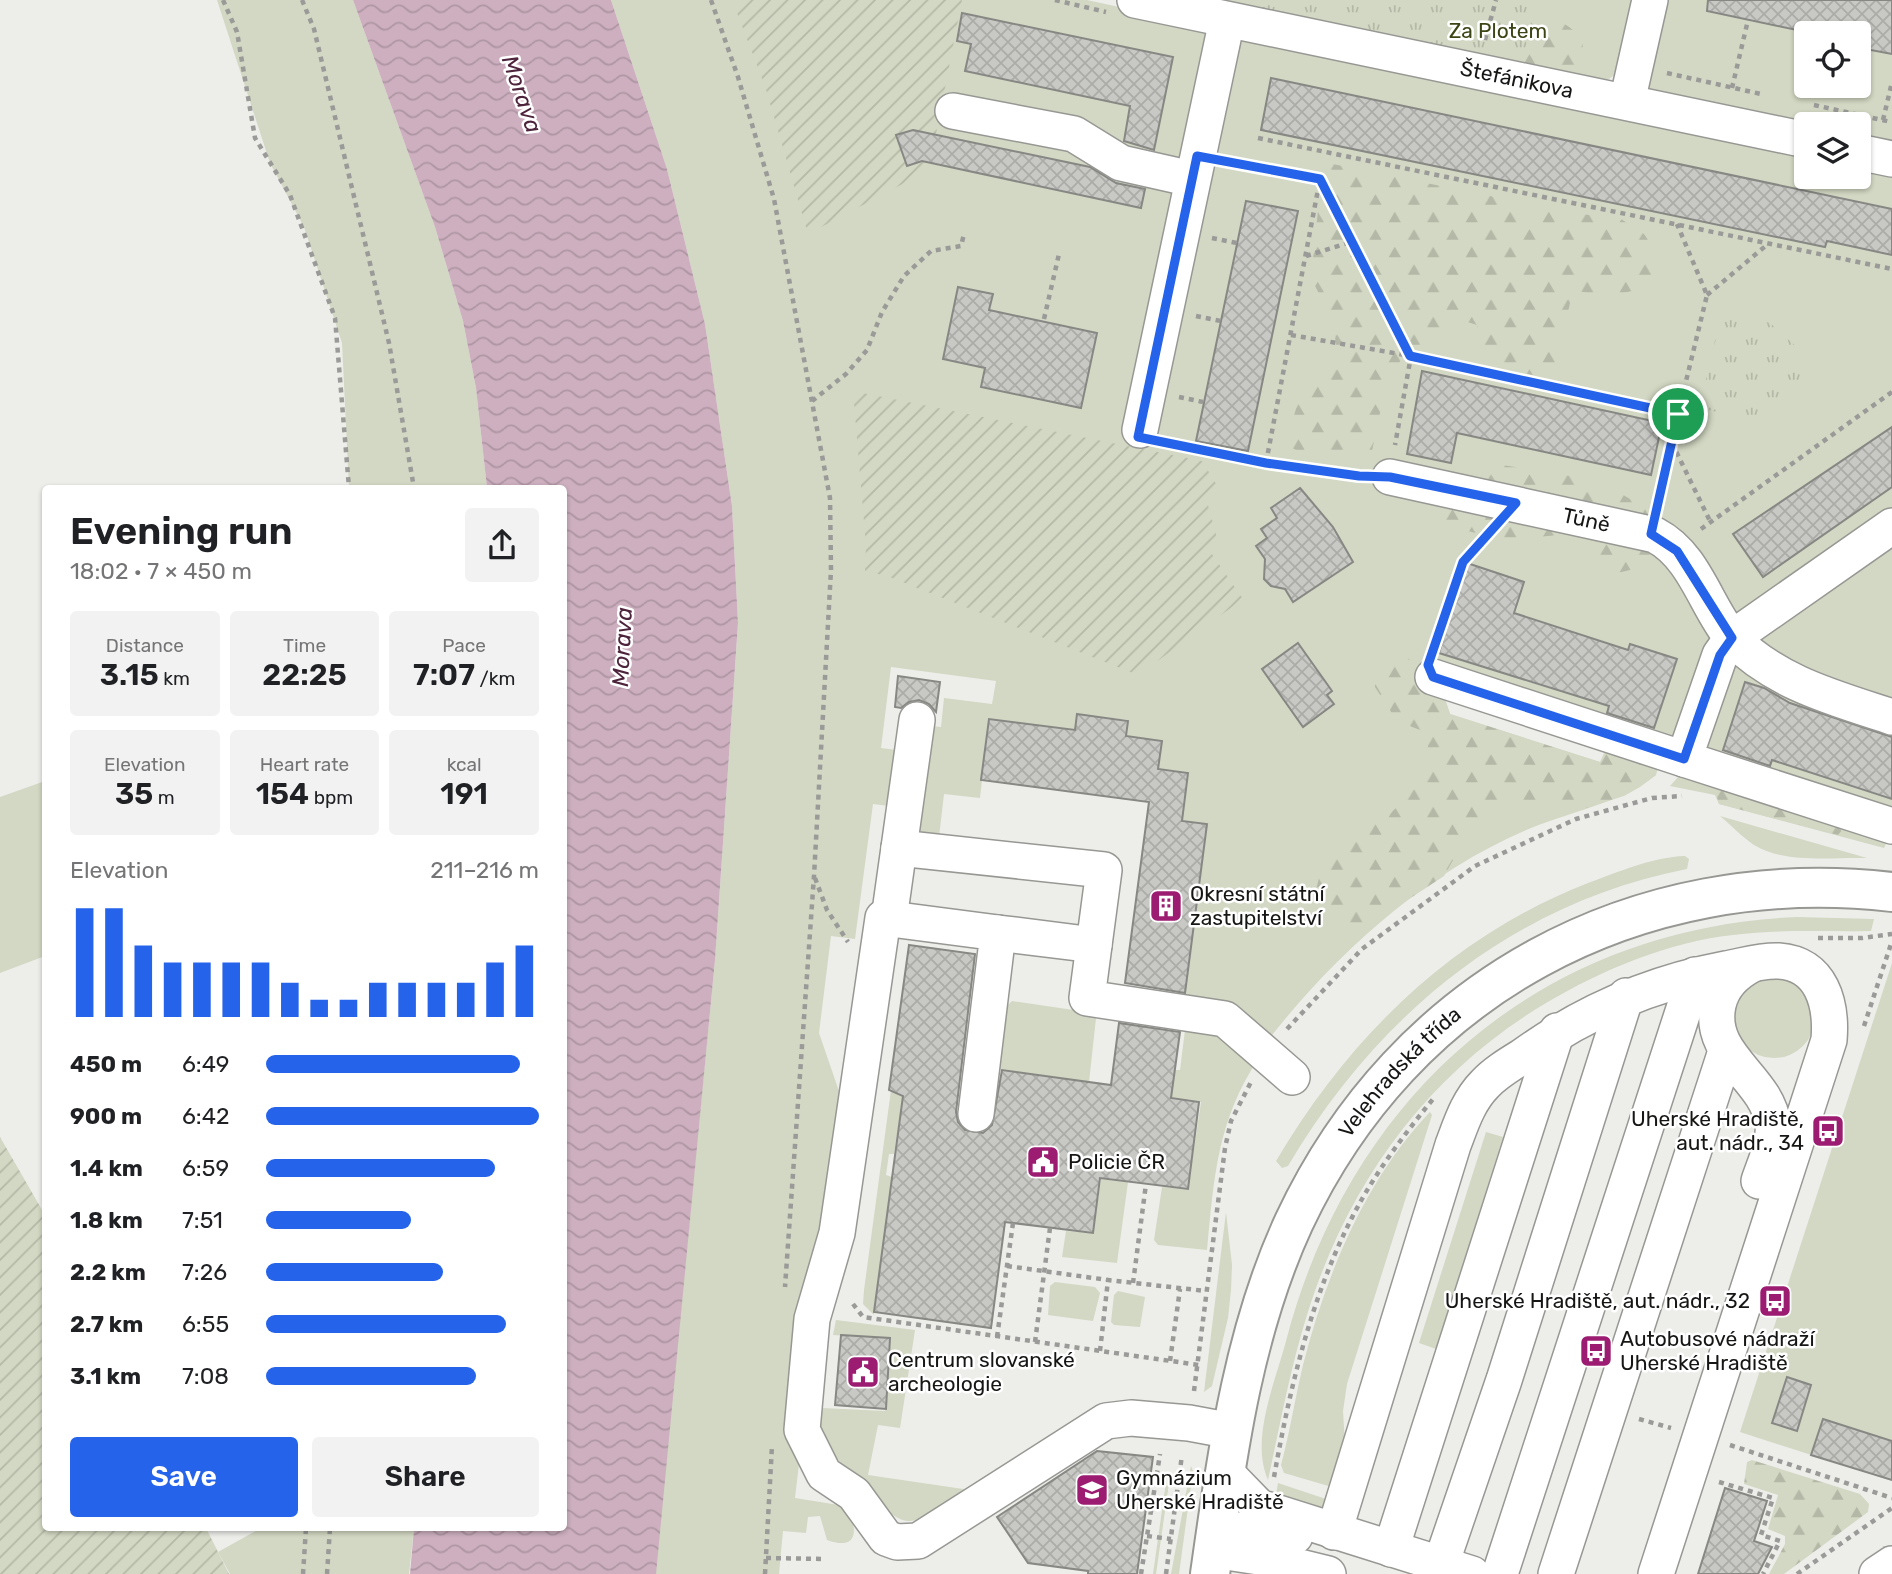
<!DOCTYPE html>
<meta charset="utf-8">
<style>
:root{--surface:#fff;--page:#f2f2f2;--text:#202124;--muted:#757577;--accent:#2563eb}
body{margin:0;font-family:Rubik,sans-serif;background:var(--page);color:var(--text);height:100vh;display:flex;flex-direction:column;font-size:26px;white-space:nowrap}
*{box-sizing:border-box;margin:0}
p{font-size:23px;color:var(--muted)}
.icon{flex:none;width:38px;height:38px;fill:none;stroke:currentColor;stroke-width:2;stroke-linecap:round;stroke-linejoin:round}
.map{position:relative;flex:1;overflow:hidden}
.panel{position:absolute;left:42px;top:485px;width:525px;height:1046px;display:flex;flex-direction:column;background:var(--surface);border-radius:7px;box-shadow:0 2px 5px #0004}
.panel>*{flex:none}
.buttons{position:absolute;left:1794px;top:21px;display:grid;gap:14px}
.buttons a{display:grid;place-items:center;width:77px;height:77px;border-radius:7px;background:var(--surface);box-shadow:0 2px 5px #0004;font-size:35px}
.pin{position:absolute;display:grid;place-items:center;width:60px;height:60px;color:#fff;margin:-30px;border:4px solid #fff;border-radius:50%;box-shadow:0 2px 7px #0007}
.round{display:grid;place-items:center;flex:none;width:74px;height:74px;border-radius:7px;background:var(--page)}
.summary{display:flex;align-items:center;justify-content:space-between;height:119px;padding:0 28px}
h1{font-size:38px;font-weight:600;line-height:52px}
.stats{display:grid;grid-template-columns:repeat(3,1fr);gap:10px;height:119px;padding:7px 28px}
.stats div{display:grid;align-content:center;border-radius:7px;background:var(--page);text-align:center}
.stats b{font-size:30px;font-weight:600}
.stats small{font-size:19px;font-weight:400}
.stats p{font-size:19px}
.chart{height:196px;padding:14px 28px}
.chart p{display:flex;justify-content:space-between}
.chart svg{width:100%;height:126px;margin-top:7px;stroke:var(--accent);stroke-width:6}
.primary-button{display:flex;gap:14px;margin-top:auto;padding:14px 28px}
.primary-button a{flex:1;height:80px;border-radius:7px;background:var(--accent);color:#fff;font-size:28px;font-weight:600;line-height:80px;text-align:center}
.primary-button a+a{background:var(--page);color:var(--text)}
ul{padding:0 28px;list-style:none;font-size:23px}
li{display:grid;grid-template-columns:112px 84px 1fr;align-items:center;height:52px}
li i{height:18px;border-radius:9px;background:var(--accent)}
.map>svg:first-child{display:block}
</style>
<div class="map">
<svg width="1892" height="1574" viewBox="0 0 1892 1574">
<defs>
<pattern id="forest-firs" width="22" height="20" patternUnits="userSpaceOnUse" patternTransform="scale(1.75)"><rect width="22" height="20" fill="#d2d8c3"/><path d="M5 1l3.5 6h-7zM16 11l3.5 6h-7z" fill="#b4b9a7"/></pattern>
<pattern id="park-tufts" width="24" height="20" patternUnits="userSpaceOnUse" patternTransform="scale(1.75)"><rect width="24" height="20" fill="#d2d8c3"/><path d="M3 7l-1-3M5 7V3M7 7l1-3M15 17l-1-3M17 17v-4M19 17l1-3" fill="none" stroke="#b4b9a7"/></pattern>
<pattern id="garden-furrows" width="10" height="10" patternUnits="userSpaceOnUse" patternTransform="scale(1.75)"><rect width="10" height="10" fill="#d2d8c3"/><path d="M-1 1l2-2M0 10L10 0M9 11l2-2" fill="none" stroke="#b4b9a7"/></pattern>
<pattern id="water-waves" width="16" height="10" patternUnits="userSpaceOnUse" patternTransform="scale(1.75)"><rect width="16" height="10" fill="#cdafbf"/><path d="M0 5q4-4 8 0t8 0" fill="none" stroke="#af96a3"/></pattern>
<pattern id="building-cross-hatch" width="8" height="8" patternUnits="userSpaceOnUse" patternTransform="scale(1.75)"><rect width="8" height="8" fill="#c8c9c5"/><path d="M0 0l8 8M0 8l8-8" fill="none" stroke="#abaca8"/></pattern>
</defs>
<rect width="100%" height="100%" fill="#edeeea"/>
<g fill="#d2d8c3" fill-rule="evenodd">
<polygon points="217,0 353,0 435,227 463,321 476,388 487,488 349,488 342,343 304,227 270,163"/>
<path d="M611,0H1087L1806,156V177H1858L1859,167L1892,175V831L1884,848L1719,804L1715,795L1670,786L1679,776L1444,696L1450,714L1600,762L1656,775C1618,804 1568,812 1524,831C1421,876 1337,953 1268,1040L1184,1000L1207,824L1181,821L1188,773L1157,769L1127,736L1128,720L1077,714L1075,730L989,719L980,798L944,794L939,837L910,833L931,726L941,727L944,698L992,704L996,681L891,667L881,748L904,751L897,807L873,804L855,939L831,936L819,1033L842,1100L795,1498L845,1506C859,1527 859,1552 827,1540L820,1516L808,1517L806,1533L783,1531L779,1574H655L715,960L738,623L732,506L705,324L667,169Z"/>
<polygon points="1536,0 1637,0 1620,71 1606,81 1521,67"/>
<path d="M1660,0H1892V144L1859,137L1858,124H1806L1654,95L1644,82ZM1806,33H1858V86H1806Z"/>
<polygon points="45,781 45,956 0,973 0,797"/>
<path d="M1720,816L1867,858C1832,857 1785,864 1754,845C1742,837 1731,825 1720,816Z"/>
<path d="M1685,856L1689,859L1687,869C1513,903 1377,1015 1288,1166L1282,1168L1276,1161C1350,1036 1452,936 1588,883C1618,872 1653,857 1685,856Z"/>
<path d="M1797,917L1874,919L1871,931C1825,932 1779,929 1733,935C1668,942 1602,970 1546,1003C1427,1074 1348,1183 1307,1315C1290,1369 1280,1425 1268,1480C1250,1439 1275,1383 1286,1341C1350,1095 1540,928 1797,917Z"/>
<polygon points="1892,963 1892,1481 1740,1432"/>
<circle cx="1774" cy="1017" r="41"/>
<polygon points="1012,1001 1087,1012 1096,1018 1089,1082 997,1070 1006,1007"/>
<path d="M1186,1022L1210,1023L1259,1058C1217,1120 1214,1178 1207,1250L1158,1245L1154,1240L1162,1187L1188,1189L1201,1102L1171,1098L1175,1070H1180Z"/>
<polygon points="891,1090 918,1093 913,1123 899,1121 894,1154 889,1154 886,1175 892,1177 874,1315 863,1304 864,1290"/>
<path d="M1430,1112L1432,1115L1347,1384L1343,1411L1345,1444L1332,1487L1284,1473L1281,1465C1290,1432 1295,1398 1303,1365C1326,1275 1365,1180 1430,1112Z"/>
<polygon points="1486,1132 1503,1137 1436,1349 1419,1343"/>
<polygon points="1101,1179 1128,1182 1117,1263 1062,1257 1066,1231 1093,1233"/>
<polygon points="1226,1212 1232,1265 1231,1290 1228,1318 1212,1386 1204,1392"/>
<polygon points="1055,1282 1095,1287 1100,1293 1093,1321 1048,1315 1050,1286"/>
<polygon points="1118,1291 1145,1297 1140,1327 1114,1325 1111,1322 1114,1295"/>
<path d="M836,1320L915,1330L900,1428L878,1425L868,1475L970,1490C953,1500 928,1522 908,1521C886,1521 825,1451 821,1429C820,1423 822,1414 822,1408L885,1411L890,1339L833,1335Z"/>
<polygon points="1191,1466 1193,1471 1179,1574 1171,1574"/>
<polygon points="1167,1475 1170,1476 1156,1574 1153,1574"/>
<polygon points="1278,1483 1326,1499 1321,1512 1276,1495"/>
<polygon points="261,1528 414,1528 409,1574 230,1574 218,1552"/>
</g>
<g fill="url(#forest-firs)">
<path d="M1487,0H1544L1540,16C1558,18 1571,26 1583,40L1582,61L1576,71L1559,73L1521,67Z"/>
<path d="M1323,162L1495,197L1533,208L1621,219L1644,234L1656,252L1651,275L1632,291L1607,297L1573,290L1558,355L1564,370L1555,380L1486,365L1477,325L1458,319L1447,323L1426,348L1415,345L1388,375L1372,451C1342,456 1312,463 1286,444L1297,405L1336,348L1334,323L1311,278Z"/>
<path d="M1496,464L1583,478L1618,492L1651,511V538L1645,547L1651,557L1630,570L1613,574L1589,560L1564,534C1514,541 1488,540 1441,522L1436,502L1453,473Z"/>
<polygon points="1388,652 1405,655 1444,696 1450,714 1600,762 1607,747 1659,764 1656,775 1640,787 1624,796 1580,810 1523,802 1503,807 1461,846 1444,876 1394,909 1361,924 1340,922 1323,909 1316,890 1320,874 1331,853 1391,813 1415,788 1428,746 1420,730 1397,721 1375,687 1374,670"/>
<polygon points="1720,781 1847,824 1838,835 1719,804 1716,794"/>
<polygon points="1752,1460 1860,1494 1869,1504 1868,1512 1784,1574 1769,1574 1785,1544 1785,1536 1768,1529 1778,1495 1744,1484 1747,1462"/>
</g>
<g fill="url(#park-tufts)">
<polygon points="1209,0 1536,0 1521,67"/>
<polygon points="1722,311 1770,323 1808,357 1798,400 1748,419 1699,408"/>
</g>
<g fill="url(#garden-furrows)">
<polygon points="740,0 962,0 929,170 808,234 765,86 734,5"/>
<polygon points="853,391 1202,461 1218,487 1206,498 1217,538 1207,547 1243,599 1138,675 887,576 865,571 866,546"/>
<polygon points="0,1137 45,1215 46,1528 206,1528 229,1574 0,1574"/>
</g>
<polygon fill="url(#water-waves)" points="353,0 611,0 667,169 705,324 732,506 738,623 715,960 656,1574 410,1574 414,1528 564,1528 564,488 487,488 476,388 463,321 435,227"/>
<g fill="url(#building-cross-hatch)" stroke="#878884" stroke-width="2">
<polygon points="1708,0 1892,0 1892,54 1860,48 1863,33 1811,33 1707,11"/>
<polygon points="962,13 1173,57 1154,150 1124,141 1130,106 965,71 971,44 957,41"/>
<polygon points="1271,78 1892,209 1892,255 1827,241 1825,247 1261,130"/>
<polygon points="913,130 1090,167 1116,183 1145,189 1141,208 922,161 907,166 896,135"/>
<polygon points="1246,201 1298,211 1248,451 1196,441"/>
<polygon points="958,287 993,294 989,310 1097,333 1081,408 981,387 985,368 943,359"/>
<polygon points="1422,371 1662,423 1651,475 1457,433 1451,463 1407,454"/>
<polygon points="1892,427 1892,487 1763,577 1733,534"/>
<polygon points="1300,488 1333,527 1353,562 1293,602 1285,589 1271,586 1264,579 1265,559 1256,546 1267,538 1261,529 1277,518 1271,508"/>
<polygon points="1467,563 1524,582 1514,613 1628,650 1630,644 1677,659 1654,728 1607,713 1609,706 1439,653"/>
<polygon points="1298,643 1332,691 1327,695 1334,704 1303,727 1262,669"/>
<polygon points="898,676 940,682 936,712 929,704 919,700 909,702 901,708 895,707"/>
<polygon points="1745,682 1764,688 1790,703 1892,737 1892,799 1772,760 1770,766 1723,750"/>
<polygon points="1077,714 1128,721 1126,736 1162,741 1158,769 1188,773 1182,821 1207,824 1185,993 1125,983 1149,802 981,780 989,719 1075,730"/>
<polygon points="909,945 975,954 956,1112 958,1122 965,1130 983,1133 992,1125 1002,1070 1111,1085 1119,1023 1180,1032 1171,1098 1199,1102 1188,1189 1100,1178 1093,1233 1005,1222 991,1328 874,1312 903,1096 889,1090"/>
<polygon points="841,1335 890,1338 886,1409 835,1405"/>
<polygon points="1787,1377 1811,1385 1797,1431 1772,1423"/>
<polygon points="1823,1419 1892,1441 1892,1480 1811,1455"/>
<polygon points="1097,1451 1153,1457 1137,1574 1088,1574 1088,1571 1028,1563 997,1517"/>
<polygon points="1725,1488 1767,1501 1754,1541 1772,1547 1758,1574 1698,1574"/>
</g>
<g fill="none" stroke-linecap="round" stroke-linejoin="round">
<defs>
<g id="minor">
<path id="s1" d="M1135,0L1806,140"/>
<polyline points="1627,102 1650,0"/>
<polyline points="953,111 1074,134 1121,163 1192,179"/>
<polyline points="1858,152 1892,159"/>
<polyline points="1140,430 1227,20"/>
<path id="s2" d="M1390,477L1655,535C1695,556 1705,605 1732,638L1892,526"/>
<polyline points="1433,677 1684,759"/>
<path d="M1892,717C1834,698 1776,683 1732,638L1720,655L1684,759L1892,826"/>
<polyline points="917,720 899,848 1104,870 1094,945 998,933"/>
<polyline points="889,919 899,848"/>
<polyline points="1094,945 1087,998 1225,1019 1292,1077"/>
<path d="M1751,965C1734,974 1722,986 1718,1005C1707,1057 1767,1077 1773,1124C1775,1143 1765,1163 1759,1181"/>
<polyline points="976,1114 998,933 883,918 837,1233 812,1319 802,1430 824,1474 854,1494 886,1538 897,1542 918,1541 1106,1421 1131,1418 1189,1423 1232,1431"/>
<polyline points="1225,1472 1259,1507 1472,1574"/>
<path d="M1334,1532L1453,1145C1461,1124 1468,1101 1485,1084C1495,1073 1510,1064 1523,1056C1584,1012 1652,983 1726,969C1743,966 1761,960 1779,961C1822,964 1832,1004 1829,1040L1656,1574"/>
<polyline points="1215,1534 1265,1526 1295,1536"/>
<polyline points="1391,1549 1557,1031"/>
<polyline points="1213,1550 1259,1557 1328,1574"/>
<polyline points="1441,1564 1504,1380 1626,996"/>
<polyline points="1500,1574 1695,975"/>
<polyline points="1556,1574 1726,1051"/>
<polyline points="1877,1574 1892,1564"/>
</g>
<g id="major">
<path id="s3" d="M1210,1574C1227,1455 1243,1332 1294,1222C1404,987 1636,863 1892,892"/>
</g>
</defs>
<use href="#minor" stroke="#979894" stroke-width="38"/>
<use href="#major" stroke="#979894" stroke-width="42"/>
<g stroke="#9a9a98" stroke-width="4.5" stroke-dasharray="5 5" stroke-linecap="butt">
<polyline points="223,0 237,32 255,138 290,195 335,318 349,488"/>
<polyline points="302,0 314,29 389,343 414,488"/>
<polyline points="711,0 738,77 774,199 830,498 831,570 814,876 785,1287"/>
<polyline points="1055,0 1106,12"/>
<polyline points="1485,40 1496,0"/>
<polyline points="1667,73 1761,94"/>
<polyline points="1732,88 1748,20"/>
<polyline points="1814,105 1891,122"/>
<polyline points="1883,120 1892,82"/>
<polyline points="1258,138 1892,269"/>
<polyline points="1229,162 1320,179 1411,356 1678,414 1707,295 1677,224"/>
<polyline points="1212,238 1237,243"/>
<polyline points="1306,256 1354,241"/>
<polyline points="1707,295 1768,244"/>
<polyline points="1196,316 1221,321"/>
<polyline points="1044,319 1059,254"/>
<polyline points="1291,335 1411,356 1395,445"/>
<polyline points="1179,397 1203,402"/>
<polyline points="812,401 846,374 867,350 882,312 904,276 931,251 961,246 964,234"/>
<polyline points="1170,443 1266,463 1358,476"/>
<polyline points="1672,443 1710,521"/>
<polyline points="1266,463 1320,179"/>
<polyline points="1658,502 1678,414"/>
<polyline points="1701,529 1892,392"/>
<polyline points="1435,647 1463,562 1491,531"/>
<polyline points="815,878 827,910 848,942"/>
<polyline points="1818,938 1862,938 1892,934"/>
<polyline points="1864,1026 1892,941"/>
<polyline points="1287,1029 1362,949 1475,866 1576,819 1652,798 1682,796"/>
<polyline points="1007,1266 1108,1280"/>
<polyline points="1133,1283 1146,1184"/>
<polyline points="853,1304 863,1317 1199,1365"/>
<polyline points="997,1337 1013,1223"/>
<polyline points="1035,1342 1050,1228"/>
<polyline points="1100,1351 1108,1280 1206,1291"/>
<polyline points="1170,1361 1180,1289"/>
<polyline points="1194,1391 1225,1148 1231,1121 1251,1082"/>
<polyline points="1639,1419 1671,1428"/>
<polyline points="1730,1445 1892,1498"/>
<path d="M1274,1477C1291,1382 1314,1284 1362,1199C1382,1164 1407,1131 1433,1099"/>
<polyline points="1719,1482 1773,1498 1761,1535 1780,1541 1763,1574"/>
<polyline points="1147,1536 1171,1539"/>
<polyline points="766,1558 826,1559"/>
<polyline points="303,1574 306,1528"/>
<polyline points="327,1574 330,1528"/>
<polyline points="765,1574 772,1446"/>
<polyline points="1141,1574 1160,1454"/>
<polyline points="1166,1574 1182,1455"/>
<polyline points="1797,1574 1892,1508"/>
</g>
<use href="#minor" stroke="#fff" stroke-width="35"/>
<use href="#major" stroke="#fff" stroke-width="38"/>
</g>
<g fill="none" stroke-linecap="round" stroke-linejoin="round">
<defs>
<polygon id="route" points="1197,156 1320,179 1410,356 1678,414 1651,534 1677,551 1732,638 1720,655 1684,759 1433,677 1428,665 1463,562 1516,503 1390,477 1359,476 1266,463 1138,437"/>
</defs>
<use href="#route" stroke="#fff" stroke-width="14"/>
<use href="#route" stroke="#2563eb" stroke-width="9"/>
</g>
<defs>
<symbol id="building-square" viewBox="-11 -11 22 22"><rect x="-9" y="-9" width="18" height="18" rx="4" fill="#9b1c71" stroke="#fff"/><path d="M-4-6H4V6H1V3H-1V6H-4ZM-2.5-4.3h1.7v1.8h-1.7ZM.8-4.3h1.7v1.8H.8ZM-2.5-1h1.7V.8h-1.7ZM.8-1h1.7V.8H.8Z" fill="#fff"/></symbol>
<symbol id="bus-square" viewBox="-11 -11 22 22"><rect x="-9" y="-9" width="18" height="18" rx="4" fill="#9b1c71" stroke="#fff"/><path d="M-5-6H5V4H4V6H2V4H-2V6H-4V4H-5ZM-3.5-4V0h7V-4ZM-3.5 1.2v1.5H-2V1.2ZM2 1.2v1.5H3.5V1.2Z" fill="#fff"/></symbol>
<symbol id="civic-square" viewBox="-11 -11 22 22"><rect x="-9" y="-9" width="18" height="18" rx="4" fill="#9b1c71" stroke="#fff"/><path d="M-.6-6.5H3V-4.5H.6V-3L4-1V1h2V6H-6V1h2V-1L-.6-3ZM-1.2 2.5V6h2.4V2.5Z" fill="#fff"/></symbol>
<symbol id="school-square" viewBox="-11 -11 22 22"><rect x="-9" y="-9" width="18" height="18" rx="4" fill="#9b1c71" stroke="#fff"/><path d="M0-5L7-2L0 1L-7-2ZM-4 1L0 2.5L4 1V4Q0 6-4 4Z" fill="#fff"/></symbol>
</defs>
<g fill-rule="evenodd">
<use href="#building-square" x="1147" y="887" width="38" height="38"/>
<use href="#bus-square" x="1809" y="1112" width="38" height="38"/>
<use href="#civic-square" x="1024" y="1143" width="38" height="38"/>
<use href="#bus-square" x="1756" y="1282" width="38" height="38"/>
<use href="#bus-square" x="1577" y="1332" width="38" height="38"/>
<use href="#civic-square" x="844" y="1353" width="38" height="38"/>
<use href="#school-square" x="1073" y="1471" width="38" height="38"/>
</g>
<g text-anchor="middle" stroke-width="5" stroke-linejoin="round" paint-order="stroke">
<g font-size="21" fill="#3c4515" stroke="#fff">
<text x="1498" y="38">Za Plotem</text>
</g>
<g font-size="21" fill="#161615" stroke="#fff">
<text dy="7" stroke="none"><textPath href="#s1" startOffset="390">Štefánikova</textPath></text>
<text dy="7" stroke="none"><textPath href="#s2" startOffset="201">Tůně</textPath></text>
<text dy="7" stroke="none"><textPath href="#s3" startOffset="548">Velehradská třída</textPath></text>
</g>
<g font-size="21" fill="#161615" stroke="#fff" text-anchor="start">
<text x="1190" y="901">Okresní státní<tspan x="1190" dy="24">zastupitelství</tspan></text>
<text x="1804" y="1126" text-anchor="end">Uherské Hradiště,<tspan x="1804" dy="24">aut. nádr., 34</tspan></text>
<text x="1068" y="1169">Policie ČR</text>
<text x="1750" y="1308" text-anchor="end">Uherské Hradiště, aut. nádr., 32</text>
<text x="1620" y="1346">Autobusové nádraží<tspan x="1620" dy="24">Uherské Hradiště</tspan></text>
<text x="888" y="1367">Centrum slovanské<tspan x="888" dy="24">archeologie</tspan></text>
<text x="1116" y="1485">Gymnázium<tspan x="1116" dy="24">Uherské Hradiště</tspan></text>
</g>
<g font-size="23" font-style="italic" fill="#4d243c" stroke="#fff">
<text transform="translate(522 94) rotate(71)" y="8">Morava</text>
<text transform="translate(622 647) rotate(-87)" y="8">Morava</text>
</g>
</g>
</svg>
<div class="buttons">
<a><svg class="icon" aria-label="locate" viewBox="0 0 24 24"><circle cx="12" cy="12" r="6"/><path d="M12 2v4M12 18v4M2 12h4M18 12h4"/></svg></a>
<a><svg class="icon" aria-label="layers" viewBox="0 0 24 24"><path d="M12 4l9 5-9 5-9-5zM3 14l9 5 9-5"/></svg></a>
</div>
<div class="pin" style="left:1678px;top:414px;background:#1e9e55"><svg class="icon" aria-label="arrive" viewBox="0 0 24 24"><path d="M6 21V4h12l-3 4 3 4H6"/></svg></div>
<section class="panel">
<div class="summary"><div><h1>Evening run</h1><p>18:02 · 7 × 450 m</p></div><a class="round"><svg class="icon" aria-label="share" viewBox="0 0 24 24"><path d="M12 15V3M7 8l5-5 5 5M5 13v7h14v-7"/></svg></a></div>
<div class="stats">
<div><p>Distance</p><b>3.15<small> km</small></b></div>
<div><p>Time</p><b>22:25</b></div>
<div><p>Pace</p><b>7:07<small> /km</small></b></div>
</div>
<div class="stats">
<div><p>Elevation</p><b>35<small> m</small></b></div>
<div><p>Heart rate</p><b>154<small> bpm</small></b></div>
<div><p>kcal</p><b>191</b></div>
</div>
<div class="chart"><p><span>Elevation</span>211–216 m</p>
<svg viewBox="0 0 160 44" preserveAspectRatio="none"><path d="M5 44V6M15 44V6M25 44V19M35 44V25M45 44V25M55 44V25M65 44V25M75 44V32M85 44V38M95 44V38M105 44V32M115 44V32M125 44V32M135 44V32M145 44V25M155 44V19"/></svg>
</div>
<ul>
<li><b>450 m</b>6:49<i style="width:93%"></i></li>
<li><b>900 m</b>6:42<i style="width:100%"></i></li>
<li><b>1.4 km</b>6:59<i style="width:84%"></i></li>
<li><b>1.8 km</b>7:51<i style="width:53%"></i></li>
<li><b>2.2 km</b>7:26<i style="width:65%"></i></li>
<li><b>2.7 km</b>6:55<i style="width:88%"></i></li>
<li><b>3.1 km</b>7:08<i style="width:77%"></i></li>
</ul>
<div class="primary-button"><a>Save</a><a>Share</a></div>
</section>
</div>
